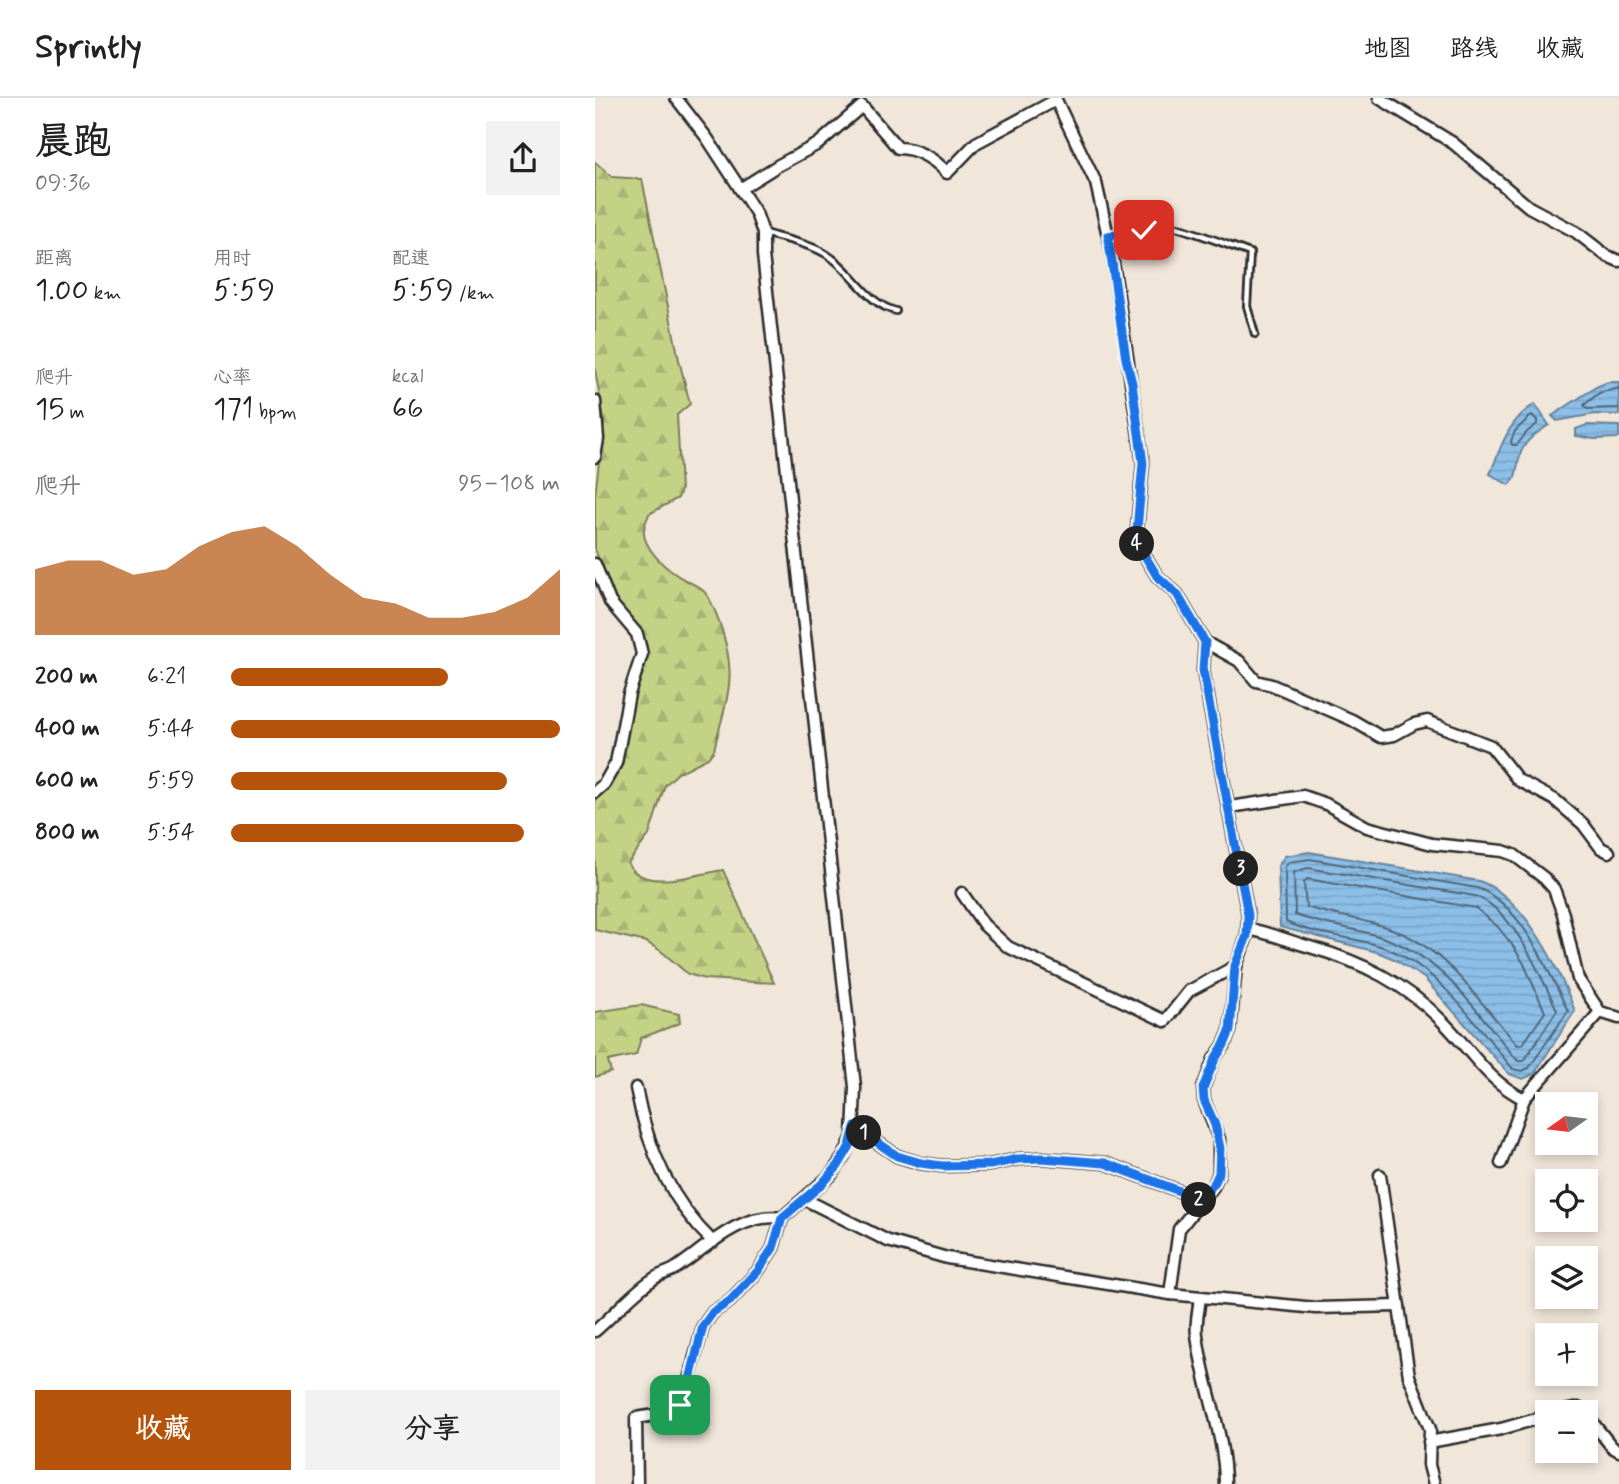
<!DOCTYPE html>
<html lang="zh">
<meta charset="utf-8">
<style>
:root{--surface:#fff;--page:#f2f2f2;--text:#222;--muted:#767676;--line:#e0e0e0;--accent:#b45309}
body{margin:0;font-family:Mynerve,"LXGW WenKai TC",sans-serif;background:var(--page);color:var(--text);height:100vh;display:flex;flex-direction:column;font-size:26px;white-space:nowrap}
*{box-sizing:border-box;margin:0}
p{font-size:23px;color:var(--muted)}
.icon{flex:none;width:38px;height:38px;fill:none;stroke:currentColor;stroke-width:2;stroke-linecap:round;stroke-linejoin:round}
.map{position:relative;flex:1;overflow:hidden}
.sheet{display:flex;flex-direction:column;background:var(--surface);width:595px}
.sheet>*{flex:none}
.needle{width:46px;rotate:256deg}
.tools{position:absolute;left:940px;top:994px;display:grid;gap:14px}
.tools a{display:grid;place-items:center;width:63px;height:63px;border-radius:0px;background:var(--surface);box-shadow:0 4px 10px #0003;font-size:35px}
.pin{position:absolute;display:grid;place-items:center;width:60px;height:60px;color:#fff;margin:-30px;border-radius:14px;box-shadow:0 4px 10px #0006}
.km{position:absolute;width:35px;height:35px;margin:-18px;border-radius:50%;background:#222;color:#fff;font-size:19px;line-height:35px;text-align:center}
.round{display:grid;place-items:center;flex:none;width:74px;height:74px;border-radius:0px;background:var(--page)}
.summary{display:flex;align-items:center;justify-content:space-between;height:119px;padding:0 35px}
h1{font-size:38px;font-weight:600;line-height:52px}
.metrics{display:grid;grid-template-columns:repeat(3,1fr);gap:10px;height:119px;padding:7px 35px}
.metrics div{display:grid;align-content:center}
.metrics b{font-size:30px;font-weight:600}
.metrics small{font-size:19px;font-weight:400}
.metrics p{font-size:19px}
.chart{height:196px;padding:14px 35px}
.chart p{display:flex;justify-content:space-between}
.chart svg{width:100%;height:126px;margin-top:7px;fill:var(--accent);opacity:.7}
.button{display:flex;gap:14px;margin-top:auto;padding:14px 35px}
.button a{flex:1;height:80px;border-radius:0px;background:var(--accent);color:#fff;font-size:28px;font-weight:600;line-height:80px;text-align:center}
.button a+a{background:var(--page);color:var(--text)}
ul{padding:0 35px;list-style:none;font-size:23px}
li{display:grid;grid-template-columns:112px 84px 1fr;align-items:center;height:52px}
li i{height:18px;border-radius:9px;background:var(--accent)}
header{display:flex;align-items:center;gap:42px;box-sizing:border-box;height:98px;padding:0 35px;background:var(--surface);border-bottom:2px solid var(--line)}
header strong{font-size:33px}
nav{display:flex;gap:38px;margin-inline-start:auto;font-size:24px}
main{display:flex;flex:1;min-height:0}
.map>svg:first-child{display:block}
</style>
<header>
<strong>Sprintly</strong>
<nav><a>地图</a><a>路线</a><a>收藏</a></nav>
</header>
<main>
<section class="sheet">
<div class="summary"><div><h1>晨跑</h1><p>09:36</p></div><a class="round"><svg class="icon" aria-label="share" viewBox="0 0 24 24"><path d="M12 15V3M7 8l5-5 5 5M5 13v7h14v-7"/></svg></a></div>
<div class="metrics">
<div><p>距离</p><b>1.00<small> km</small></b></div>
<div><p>用时</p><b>5:59</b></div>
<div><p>配速</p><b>5:59<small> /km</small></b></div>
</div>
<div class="metrics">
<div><p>爬升</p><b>15<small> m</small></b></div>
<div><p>心率</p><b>171<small> bpm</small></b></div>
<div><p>kcal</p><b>66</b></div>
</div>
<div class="chart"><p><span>爬升</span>95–108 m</p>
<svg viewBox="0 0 160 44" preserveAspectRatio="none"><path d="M0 44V21L10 18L20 18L30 23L40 21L50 13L60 8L70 6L80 13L90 23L100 31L110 33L120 38L130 38L140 36L150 31L160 21V44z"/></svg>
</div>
<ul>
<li><b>200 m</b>6:21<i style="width:66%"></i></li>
<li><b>400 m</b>5:44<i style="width:100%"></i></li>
<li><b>600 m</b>5:59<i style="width:84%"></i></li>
<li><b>800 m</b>5:54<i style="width:89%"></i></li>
</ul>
<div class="button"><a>收藏</a><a>分享</a></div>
</section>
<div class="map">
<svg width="1024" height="1386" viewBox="0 0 1024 1386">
<defs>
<pattern id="forest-firs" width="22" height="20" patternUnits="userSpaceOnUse" patternTransform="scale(1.75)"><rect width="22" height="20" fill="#c4d286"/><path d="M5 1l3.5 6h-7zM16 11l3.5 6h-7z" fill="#a9b474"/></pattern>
<pattern id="water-rules" width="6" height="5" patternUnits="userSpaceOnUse" patternTransform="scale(1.75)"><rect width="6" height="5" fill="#8cbfe8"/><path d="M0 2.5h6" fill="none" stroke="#79a4c7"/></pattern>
</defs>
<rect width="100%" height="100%" fill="#f1e6da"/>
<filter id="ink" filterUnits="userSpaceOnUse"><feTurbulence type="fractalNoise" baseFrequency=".0143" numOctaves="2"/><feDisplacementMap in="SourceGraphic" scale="14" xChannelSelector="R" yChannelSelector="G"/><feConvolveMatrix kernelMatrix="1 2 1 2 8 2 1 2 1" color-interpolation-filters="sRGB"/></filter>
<g filter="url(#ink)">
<g fill="url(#forest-firs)" stroke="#787e58" stroke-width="2">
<path d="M0,64L17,79L47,81L84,262L95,306L82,317L86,392L83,400L54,416C52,421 49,427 49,432C47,447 67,467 79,475C90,484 107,487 114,500C127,526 139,564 133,594C130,614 123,633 119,652L113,660L83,675L70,687L54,737L33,765C46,795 103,776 128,772L179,885L110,881L93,876L66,853L51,844L0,832V704L15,684L52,549L45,533L19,504L0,451V398L9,322L0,272Z"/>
<polygon points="46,907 84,916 85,925 46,940 41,957 13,963 16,974 0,979 0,914"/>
</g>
<g fill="url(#water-rules)" stroke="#65849c" stroke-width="2">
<polygon points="1013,284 1024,284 1024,317 1000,316 962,323 957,318 1001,289"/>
<path d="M940,306L954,327C944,334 934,339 928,350C921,361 924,380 914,387L895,376C906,349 913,322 940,306Z"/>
<polygon points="992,327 1024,328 1024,340 999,341 981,338 981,331"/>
<path d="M714,754L884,783C930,799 964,871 980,913L939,976L928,981L914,976L829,880L799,861L782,854L685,829L683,768L690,758Z"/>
</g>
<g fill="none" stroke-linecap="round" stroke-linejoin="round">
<g stroke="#526677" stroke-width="2">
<polyline points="1024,290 1004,295 989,307 992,311 1024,310"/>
<polygon points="937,317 942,322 942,326 932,334 922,347 917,347 916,343 920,333"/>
<path d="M715,761L882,790C926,805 954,874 973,913L934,970L927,973L918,971C881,927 842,866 785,848C755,838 720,837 691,824L690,769L694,764Z"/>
<path d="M713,770L880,798C919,812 945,877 962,912L929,963H923C889,923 853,868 804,846C772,831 734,829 700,817L699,774Z"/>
<path d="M712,781L881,810L903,829L918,848L929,866L950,914L928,946L923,947C887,909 858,859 809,836C778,822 743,819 711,809L709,784Z"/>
</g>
<defs>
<g id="service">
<path d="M169,135C188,141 213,145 231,156C257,171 271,206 301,213"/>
<path d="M514,138C524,136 536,136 546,133C551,131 555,127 561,126C575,123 637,149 655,155L652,208L660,236"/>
</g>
<g id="minor">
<polyline points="460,0 501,85 516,151 548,365 541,443 562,478 582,496 610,544 608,572 653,817 652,838 641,868 635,933 629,947 619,961 608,990 609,1002 624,1041 624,1075 618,1089 584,1131 575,1196"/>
<polyline points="784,0 858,45 934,109 981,134 1012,158 1024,163"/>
<path d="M145,91L182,68L223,46L267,8L303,50C321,50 340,61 352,75L381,45L461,2"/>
<polyline points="0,303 3,341 0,359"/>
<polyline points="0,466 15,504 42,536 47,556 34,596 21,665 9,686 0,694"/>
<polyline points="610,544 644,563 661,583 677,587 757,622 786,639 799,637 819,626 832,623 896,648 923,682 960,702 988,726 1006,750 1014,754"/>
<polyline points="635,709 708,698 731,706 772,729 837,746 908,753 919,757 949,780 959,791 968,816 983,881 1005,914 1024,920"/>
<polyline points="367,795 389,827 413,849 570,923 594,893 641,868"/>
<path d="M653,831C675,835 694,843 715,849C767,864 810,885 848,924C878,954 890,981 929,1001"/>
<path d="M41,990C52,1049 74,1102 118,1144"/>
<polyline points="260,1029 302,1058 325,1065 347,1068 395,1067 423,1061 447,1060 510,1065 587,1094 605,1103"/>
<polyline points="906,1065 929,1001 1005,914"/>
<polyline points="785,1077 814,1278 835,1331 834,1367 839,1386"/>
<polyline points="209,1101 293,1143 352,1160 575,1196 721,1210 804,1208"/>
<path d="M605,1199C604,1211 600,1225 602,1237C608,1287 630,1336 630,1386"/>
<path d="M0,1233C19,1217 36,1196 57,1182C64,1176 74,1175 81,1170C112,1149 148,1113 187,1120"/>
<polyline points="965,1314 983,1310 990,1314"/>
<polyline points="990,1315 1017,1349 1024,1353"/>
<polyline points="834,1344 906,1331 952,1318"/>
<polyline points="42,1386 41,1320 73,1315 89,1301 108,1228 118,1214 135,1203 163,1173 178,1150 187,1120 236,1077 249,1058 258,1038 260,989 168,157 168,135 161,115 112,40 81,0"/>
</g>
</defs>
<use href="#service" stroke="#2b2b2b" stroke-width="10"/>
<use href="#minor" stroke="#2b2b2b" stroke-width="15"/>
<use href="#service" stroke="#fff" stroke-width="4.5"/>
<use href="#minor" stroke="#fff" stroke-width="10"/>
</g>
</g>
<g fill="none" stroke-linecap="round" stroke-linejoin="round" filter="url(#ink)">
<defs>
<polyline id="route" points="85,1307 92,1294 108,1228 118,1214 135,1203 163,1173 178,1150 187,1120 227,1086 243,1068 255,1048 260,1029 302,1058 326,1065 347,1068 395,1067 423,1061 447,1060 510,1065 587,1094 605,1103 620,1084 624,1075 625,1050 620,1027 609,1002 608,990 620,961 629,947 635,933 640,868 652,838 653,817 608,572 610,544 582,496 562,478 541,443 548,365 537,285 531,261 513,138 549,132"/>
</defs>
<use href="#route" stroke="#fff" stroke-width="14"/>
<use href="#route" stroke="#1a73e8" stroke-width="9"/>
</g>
</svg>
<div class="tools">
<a><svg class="needle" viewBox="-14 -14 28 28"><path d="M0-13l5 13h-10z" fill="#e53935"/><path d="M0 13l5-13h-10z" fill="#767676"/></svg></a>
<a><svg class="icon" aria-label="locate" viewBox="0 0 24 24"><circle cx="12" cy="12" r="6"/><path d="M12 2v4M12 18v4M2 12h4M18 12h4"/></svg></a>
<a><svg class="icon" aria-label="layers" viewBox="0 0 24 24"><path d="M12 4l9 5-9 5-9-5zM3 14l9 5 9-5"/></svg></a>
<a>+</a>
<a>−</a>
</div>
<div class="pin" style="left:85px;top:1307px;background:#1e9e55"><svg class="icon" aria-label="arrive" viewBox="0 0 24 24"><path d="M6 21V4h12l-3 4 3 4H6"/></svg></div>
<div class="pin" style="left:549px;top:132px;background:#d93025"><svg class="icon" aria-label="check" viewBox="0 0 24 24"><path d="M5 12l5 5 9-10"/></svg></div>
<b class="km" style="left:269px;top:1035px">1</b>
<b class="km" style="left:604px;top:1102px">2</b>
<b class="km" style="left:646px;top:771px">3</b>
<b class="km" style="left:542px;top:446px">4</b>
</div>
</main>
